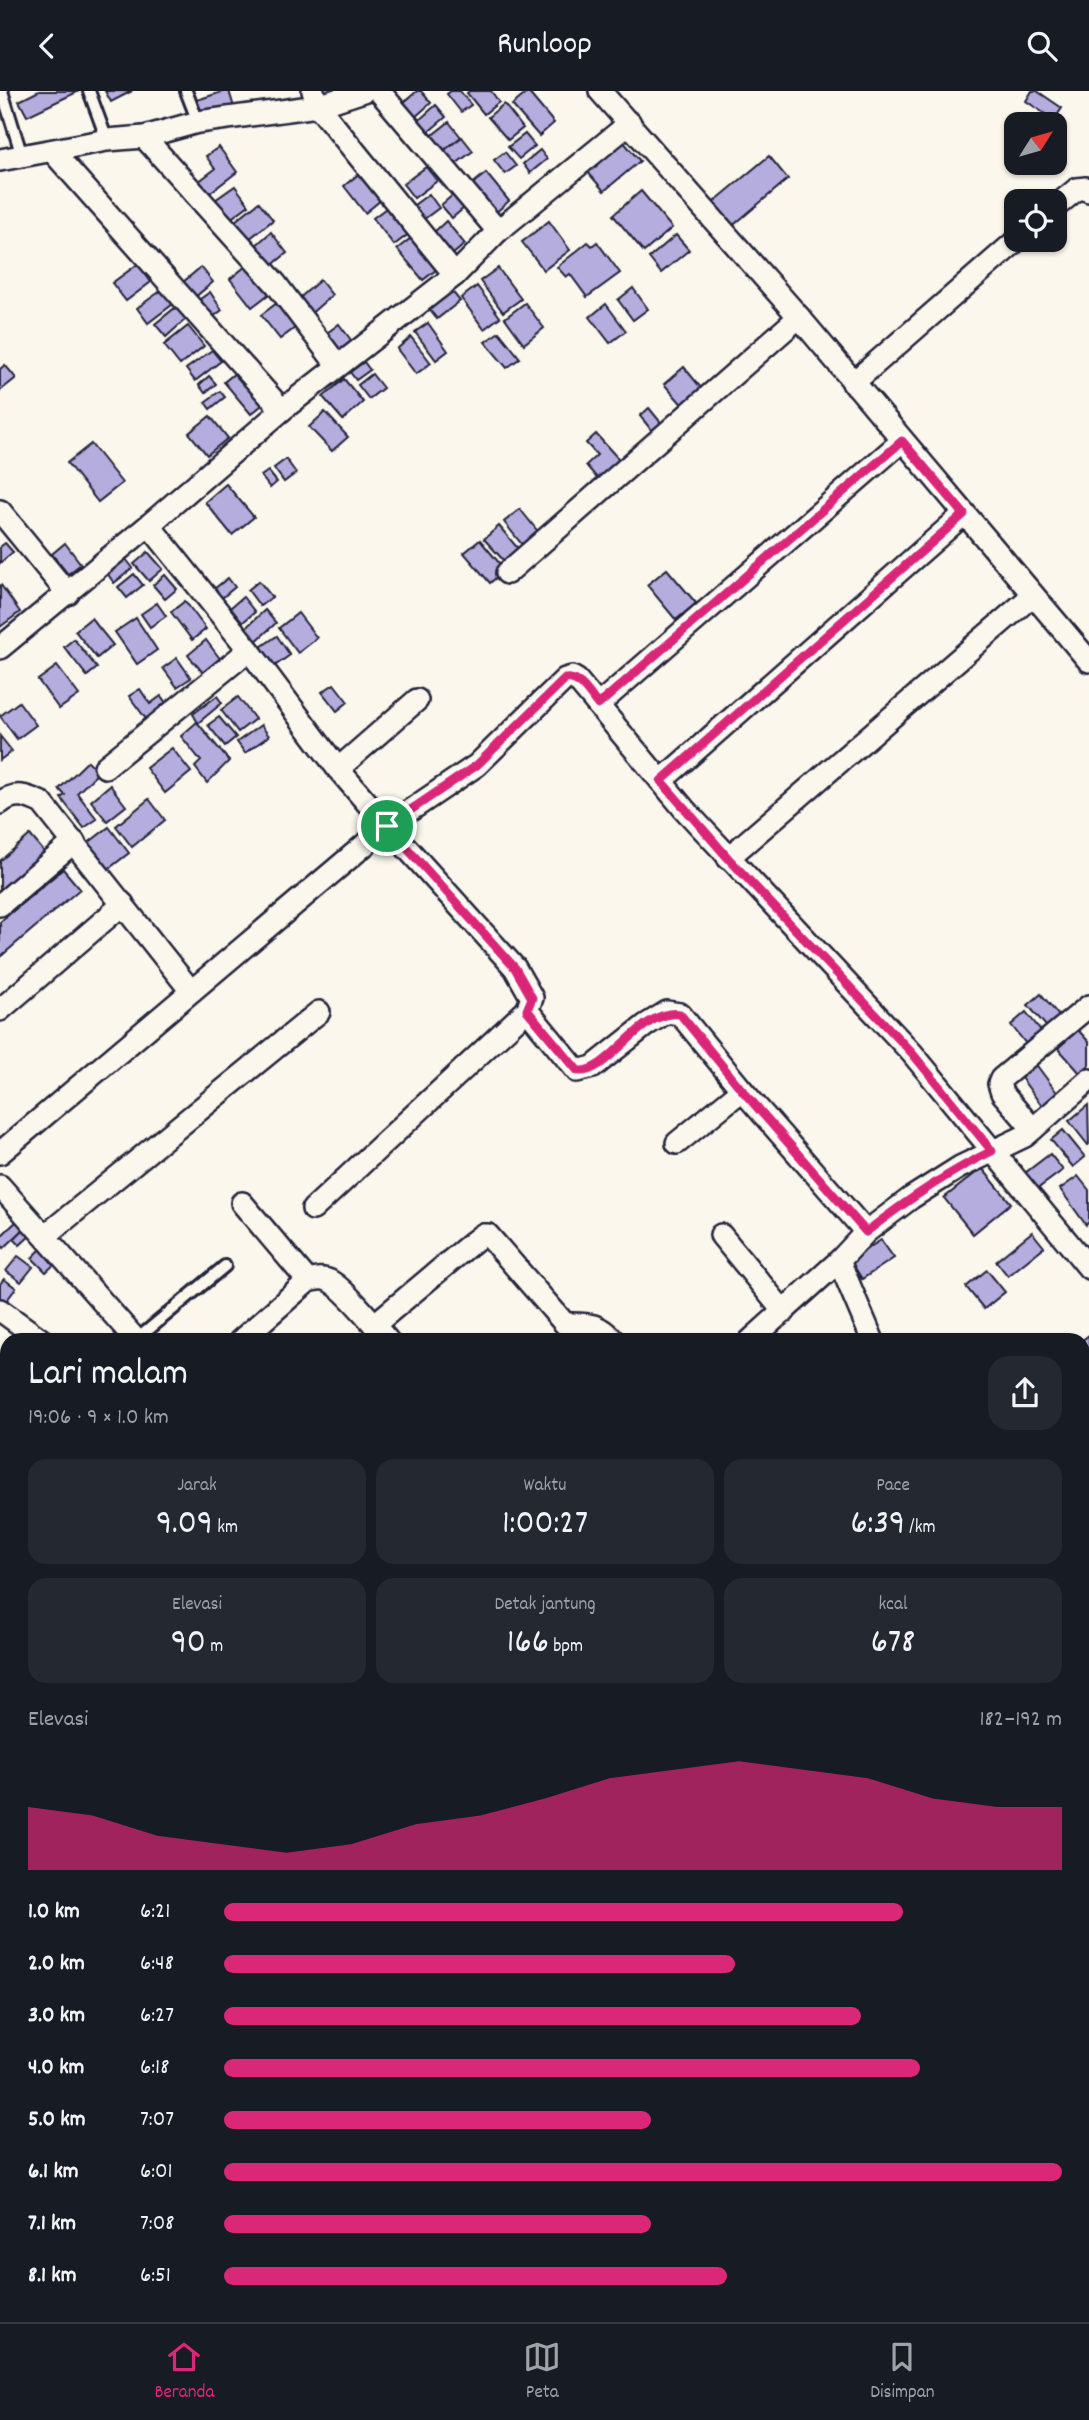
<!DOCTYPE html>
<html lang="id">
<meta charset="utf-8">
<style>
:root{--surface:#171b24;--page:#242831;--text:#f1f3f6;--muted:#9ea1a6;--line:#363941;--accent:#db2777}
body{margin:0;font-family:Dekko,sans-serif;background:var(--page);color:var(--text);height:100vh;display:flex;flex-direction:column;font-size:26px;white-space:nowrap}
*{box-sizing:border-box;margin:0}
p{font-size:23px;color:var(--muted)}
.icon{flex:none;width:38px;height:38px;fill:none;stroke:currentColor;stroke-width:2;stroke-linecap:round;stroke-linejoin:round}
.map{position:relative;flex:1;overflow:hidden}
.sheet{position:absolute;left:0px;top:1242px;width:1090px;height:989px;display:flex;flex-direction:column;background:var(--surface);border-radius:21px 21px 0 0;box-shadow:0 2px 5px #0004}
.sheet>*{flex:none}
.needle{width:46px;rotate:53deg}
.fabs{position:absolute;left:1004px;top:21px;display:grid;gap:14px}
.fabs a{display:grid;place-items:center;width:63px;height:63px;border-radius:14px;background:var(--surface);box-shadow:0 2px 5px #0004;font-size:35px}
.pin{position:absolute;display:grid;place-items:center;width:60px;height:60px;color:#fff;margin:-30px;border:4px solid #fff;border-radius:50%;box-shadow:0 2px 7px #0007}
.round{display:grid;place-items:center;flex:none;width:74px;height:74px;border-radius:21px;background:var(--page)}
.summary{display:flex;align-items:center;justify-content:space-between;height:119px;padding:0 28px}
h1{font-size:38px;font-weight:600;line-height:52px}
.stats{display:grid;grid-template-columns:repeat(3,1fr);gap:10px;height:119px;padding:7px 28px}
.stats div{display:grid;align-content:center;border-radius:18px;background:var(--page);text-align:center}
.stats b{font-size:35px;font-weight:600}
.stats small{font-size:19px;font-weight:400}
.stats p{font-size:19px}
.chart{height:196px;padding:14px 28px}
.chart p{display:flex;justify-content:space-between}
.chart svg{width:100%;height:126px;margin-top:7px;fill:var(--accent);opacity:.7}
ul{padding:0 28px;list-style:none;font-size:23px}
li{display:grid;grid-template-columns:112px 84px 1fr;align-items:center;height:52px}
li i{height:18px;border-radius:9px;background:var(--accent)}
header{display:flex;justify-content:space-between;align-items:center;height:91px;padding:0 28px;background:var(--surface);font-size:32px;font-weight:600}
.tabs{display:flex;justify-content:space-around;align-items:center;height:98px;border-top:2px solid var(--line);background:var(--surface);font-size:19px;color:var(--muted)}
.tabs a{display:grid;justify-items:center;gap:4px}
.tabs .on{color:var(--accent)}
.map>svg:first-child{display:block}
</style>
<header><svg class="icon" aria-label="back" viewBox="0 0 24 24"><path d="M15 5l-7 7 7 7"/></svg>Runloop<svg class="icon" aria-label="search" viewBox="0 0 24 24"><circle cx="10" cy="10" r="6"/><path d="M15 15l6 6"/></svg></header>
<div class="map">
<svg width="1089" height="2231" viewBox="0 0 1089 2231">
<rect width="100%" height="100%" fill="#fbf7ec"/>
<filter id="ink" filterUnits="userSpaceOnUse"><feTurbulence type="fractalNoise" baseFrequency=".0143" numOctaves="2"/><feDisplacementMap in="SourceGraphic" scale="14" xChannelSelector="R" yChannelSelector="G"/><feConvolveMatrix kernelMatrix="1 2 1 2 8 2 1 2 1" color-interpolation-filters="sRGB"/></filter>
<g filter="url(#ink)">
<polygon fill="#bce39f" stroke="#6f826d" stroke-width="2" points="841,2224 985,2224 976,2231 847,2231"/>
<g fill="#b5adde" stroke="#22223b" stroke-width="2">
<polygon points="39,0 79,0 27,25 19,10"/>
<polygon points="105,0 132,0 111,11"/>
<polygon points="225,0 229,0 234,16 203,26 197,9"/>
<polygon points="417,0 421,0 431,12 414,27 402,13"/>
<polygon points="451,0 460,0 471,14 461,21 447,3"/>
<polygon points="469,0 491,0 499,11 484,23 467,2"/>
<polygon points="1032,0 1037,0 1062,17 1054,29 1026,10"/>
<polygon points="528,1 554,32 539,45 512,14"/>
<polygon points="504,13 523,37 508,49 488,26"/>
<polygon points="436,14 446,26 427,42 417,31"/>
<polygon points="449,31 461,46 442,61 430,46"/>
<polygon points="525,43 535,55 519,68 508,56"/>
<polygon points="462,46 473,60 453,75 442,61"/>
<polygon points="622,49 640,70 604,100 586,79"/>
<polygon points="219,56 237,81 207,104 198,91 215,78 206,65"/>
<polygon points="540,59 547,68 530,82 523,73"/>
<polygon points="505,61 516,75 505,83 494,69"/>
<polygon points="769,65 788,88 730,137 710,114"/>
<polygon points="426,76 437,90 414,107 403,93"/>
<polygon points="366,77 387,104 365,122 344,95"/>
<polygon points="486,82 509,110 494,123 470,95"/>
<polygon points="235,95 249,114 230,128 215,109"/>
<polygon points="641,100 672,137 644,161 613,124"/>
<polygon points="429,103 439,117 420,131 410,117"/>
<polygon points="454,103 464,117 452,127 441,114"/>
<polygon points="259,111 273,129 249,148 235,130"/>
<polygon points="393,112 414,139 394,154 373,127"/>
<polygon points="446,130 465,153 452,164 433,142"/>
<polygon points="549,130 570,159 544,179 522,151"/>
<polygon points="271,141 287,162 271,175 255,155"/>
<polygon points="415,144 441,175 423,189 397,158"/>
<polygon points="676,144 689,159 661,182 649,167"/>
<polygon points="588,151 592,155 597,151 620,182 587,206 570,183 566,186 557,176"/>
<polygon points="138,173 151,191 126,210 112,192"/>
<polygon points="246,175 269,203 252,216 230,188"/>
<polygon points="201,176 213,191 194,207 182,192"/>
<polygon points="498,177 521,208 503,221 480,190"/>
<polygon points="320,189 332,204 308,225 295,211"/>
<polygon points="477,195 500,226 484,238 461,207"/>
<polygon points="633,197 648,218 633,229 618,209"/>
<polygon points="450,198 460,210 437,228 427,216"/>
<polygon points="162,199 173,213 148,232 137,217"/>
<polygon points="210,201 222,219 209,229 196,211"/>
<polygon points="277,212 295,237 280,248 261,224"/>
<polygon points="525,212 544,237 524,253 505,227"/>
<polygon points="606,213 626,240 610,252 590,226"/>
<polygon points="176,216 186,228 166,246 155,233"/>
<polygon points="428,232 448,260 436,269 415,241"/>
<polygon points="339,233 357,257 340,269 323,245"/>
<polygon points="188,235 204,255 180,274 164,254"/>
<polygon points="499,241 520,267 507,277 485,251"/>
<polygon points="411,246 431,272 416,283 397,258"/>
<polygon points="212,259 221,270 195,290 186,278"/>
<polygon points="364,271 370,279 356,289 350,281"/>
<polygon points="5,274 16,287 0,300 0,278"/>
<polygon points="684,276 706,303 687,319 664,293"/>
<polygon points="240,278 267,310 251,323 224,291"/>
<polygon points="372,283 383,297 369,308 358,294"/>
<polygon points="209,285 216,293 205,302 199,294"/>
<polygon points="344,288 363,311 343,329 323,306"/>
<polygon points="220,300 225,306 210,318 205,311"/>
<polygon points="649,317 662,333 653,341 640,325"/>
<polygon points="325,321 348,346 332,360 309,336"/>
<polygon points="210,325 228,347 207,364 189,342"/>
<polygon points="596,343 623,373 601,392 586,374 597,364 586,352"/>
<polygon points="91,353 122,392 98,411 67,372"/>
<polygon points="286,368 296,382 284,391 274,377"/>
<polygon points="268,380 277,391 270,397 261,385"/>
<polygon points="226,393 254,426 232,444 205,411"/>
<polygon points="520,418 540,443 524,456 504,431"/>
<polygon points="499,435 520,460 506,472 484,448"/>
<polygon points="480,449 505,479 490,492 464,462"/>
<polygon points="5,452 13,461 0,472 0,456"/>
<polygon points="65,452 81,473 68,483 52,463"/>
<polygon points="148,461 163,478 149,490 134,473"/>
<polygon points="125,467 133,477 114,492 107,482"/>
<polygon points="667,478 696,512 676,529 647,494"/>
<polygon points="134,483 143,494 127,507 118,496"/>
<polygon points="165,484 177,498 165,508 153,494"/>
<polygon points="228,487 235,496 217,511 209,502"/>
<polygon points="259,490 272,506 260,515 248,499"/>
<polygon points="1,494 20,521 0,536 0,495"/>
<polygon points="243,506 255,521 237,536 224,522"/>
<polygon points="185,510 206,538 192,549 171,521"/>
<polygon points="157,512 166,525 150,536 141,523"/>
<polygon points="265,519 276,532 253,553 241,541"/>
<polygon points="298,522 317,547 298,562 279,537"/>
<polygon points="91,527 113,554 97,567 75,540"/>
<polygon points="136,527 157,559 137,573 115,541"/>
<polygon points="277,545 290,564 269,579 255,560"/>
<polygon points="74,548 97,577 87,585 64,556"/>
<polygon points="206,549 221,569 204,583 188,564"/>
<polygon points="177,567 191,587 177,596 163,577"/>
<polygon points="57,575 79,604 59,618 38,589"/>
<polygon points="334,593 348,611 337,620 322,601"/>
<polygon points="140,598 150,613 161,605 169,616 149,632 129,605"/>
<polygon points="217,605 222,612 198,632 193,623"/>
<polygon points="238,606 255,628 238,641 221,619"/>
<polygon points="19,611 36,634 17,648 0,625"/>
<polygon points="219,626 236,646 225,655 208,634"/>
<polygon points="197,631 229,670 207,692 195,676 201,670 181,645"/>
<polygon points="261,634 269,645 245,662 237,651"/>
<polygon points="0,645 12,660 0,669"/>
<polygon points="172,657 191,681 165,702 146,677"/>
<polygon points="88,670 99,681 77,702 97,728 84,737 61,707 65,704 59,698"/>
<polygon points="110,694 126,715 107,730 91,710"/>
<polygon points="149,708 165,729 132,756 116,735"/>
<polygon points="109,736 129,762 103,782 83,756"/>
<polygon points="30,744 46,763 0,803 0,770"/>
<polygon points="63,778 80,798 0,866 0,831"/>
<polygon points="1041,903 1064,931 1051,941 1028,914"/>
<polygon points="1026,921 1042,941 1027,954 1011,934"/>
<polygon points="1078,939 1089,951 1089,974 1080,982 1058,957"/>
<polygon points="1035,972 1058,1003 1042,1015 1019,984"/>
<polygon points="1088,1014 1089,1053 1088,1054 1069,1030"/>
<polygon points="1063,1039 1085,1066 1073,1076 1051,1049"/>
<polygon points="1050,1063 1063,1079 1033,1101 1021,1085"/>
<polygon points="982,1077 1011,1112 973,1143 944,1107"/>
<polygon points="1078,1085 1089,1099 1089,1131 1086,1134 1060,1098"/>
<polygon points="18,1129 25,1137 4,1157 0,1153 0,1146"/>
<polygon points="25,1137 32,1143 20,1154 14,1148"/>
<polygon points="1032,1141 1044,1156 1008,1185 996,1170"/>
<polygon points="881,1149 894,1167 862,1188 850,1169"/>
<polygon points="42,1157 56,1172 46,1181 32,1167"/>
<polygon points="18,1165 33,1176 21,1191 6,1180"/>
<polygon points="987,1179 1005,1201 984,1218 966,1196"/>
<polygon points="4,1188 16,1197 4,1213 0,1210 0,1193"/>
<polygon points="1089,1244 1089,1285 1083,1289 1083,1250 1081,1250"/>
<polygon points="0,1302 7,1303 7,1367 0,1365"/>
<polygon points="1089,1593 1089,1619 1083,1621 1083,1596"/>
<polygon points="1,1809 7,1809 7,1848 0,1848"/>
<polygon points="5,1854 7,1854 7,1897 3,1896"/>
<polygon points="1,2003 7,2004 7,2031 0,2031"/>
<polygon points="87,2224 115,2224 105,2231 90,2231"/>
<polygon points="215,2224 242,2224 234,2231 220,2231"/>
<polygon points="386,2224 424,2224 415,2231 391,2231"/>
<polygon points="522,2224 541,2224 546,2231 527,2231"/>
<polygon points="566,2224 589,2224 595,2231 572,2231"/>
</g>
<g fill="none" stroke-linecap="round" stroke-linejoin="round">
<defs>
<g id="lane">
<polyline points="2,0 22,65"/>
<polyline points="89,0 107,49"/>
<polyline points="186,0 198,31"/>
<polyline points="136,1249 225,1175"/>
</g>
<g id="street">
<polyline points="313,0 318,15 455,184"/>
<polyline points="379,0 498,140"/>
<polyline points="600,0 799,226 1089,570"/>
<polyline points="144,46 276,193 338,275"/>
<polyline points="53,61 282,319"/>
<polyline points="0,69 107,49 144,46 198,31 318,15 364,0"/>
<polyline points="1055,116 1077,98 1086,97 1089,100"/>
<polyline points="853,292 1017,149"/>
<polyline points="0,420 68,503"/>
<polyline points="149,434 249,559 338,678 387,735 515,877 532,907 527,919 313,1118"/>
<polyline points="507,482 799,226"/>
<polyline points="0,557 149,434 282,319 455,184 498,140 630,32"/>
<polyline points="598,614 902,350"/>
<polyline points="105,676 249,559"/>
<polyline points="338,678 417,609"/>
<polyline points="661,690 964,423"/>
<path d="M0,712C15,700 27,705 42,712L191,900"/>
<polyline points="728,767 1033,504"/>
<polyline points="0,814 74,751"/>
<polyline points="0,919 123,813"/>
<polyline points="527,919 577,980 593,976 646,934 667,921 680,923 742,999 866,1141"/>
<polyline points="1033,1038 1002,1002 999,993 1001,988 1089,915"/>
<polyline points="677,1052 742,999"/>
<polyline points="0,1062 387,735 477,674 565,588 572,586 577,589 685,719 912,962 1089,1177"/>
<polyline points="0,1095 137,1250"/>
<polyline points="242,1112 308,1190"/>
<polyline points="721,1144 784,1221"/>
<polyline points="45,1145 319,921"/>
<polyline points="839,1170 873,1250"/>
<polyline points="0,1219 43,1250"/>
<path d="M374,1234L473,1151L482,1144H488L565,1233C587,1233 598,1231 614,1250"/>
<path d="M240,1250L308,1190C316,1188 322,1186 330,1190C346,1199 375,1235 388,1250"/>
<polyline points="750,1250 839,1170 866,1141 911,1107 960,1076 1025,1045 1089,989"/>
<polyline points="1083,1313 1089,1321"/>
<polyline points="1083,1378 1089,1374"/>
<polyline points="1083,1522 1089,1512"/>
<polyline points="0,2039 7,2039"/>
<polyline points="0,2191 7,2199"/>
<polyline points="841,2224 847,2231"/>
<polyline points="31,2231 40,2224"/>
<polyline points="470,2231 479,2224"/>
</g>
<g id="primary">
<polyline points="1083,1787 1089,1786"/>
<polyline points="0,1788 7,1788"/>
</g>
</defs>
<use href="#lane" stroke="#22223b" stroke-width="16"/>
<use href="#street" stroke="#22223b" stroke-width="26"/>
<use href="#primary" stroke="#22223b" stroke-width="37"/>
<use href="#lane" stroke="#fbf7ec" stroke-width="10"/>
<use href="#street" stroke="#fbf7ec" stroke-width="21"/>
<use href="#primary" stroke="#fbf7ec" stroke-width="32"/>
</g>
</g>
<g fill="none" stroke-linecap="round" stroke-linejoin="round" filter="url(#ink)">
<defs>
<path id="route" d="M902,350L964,423L661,690L728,767L912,962L992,1060C946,1082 906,1110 866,1141L742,999L680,923C640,917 610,983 578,980L527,919L532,907L515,877L387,735L477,674L565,588C580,585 589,603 598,614Z"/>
</defs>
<use href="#route" stroke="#fff" stroke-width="14"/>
<use href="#route" stroke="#db2777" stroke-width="9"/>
</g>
</svg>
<div class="fabs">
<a><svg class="needle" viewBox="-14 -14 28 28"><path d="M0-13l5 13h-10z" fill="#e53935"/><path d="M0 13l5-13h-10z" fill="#9ea1a6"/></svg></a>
<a><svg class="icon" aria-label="locate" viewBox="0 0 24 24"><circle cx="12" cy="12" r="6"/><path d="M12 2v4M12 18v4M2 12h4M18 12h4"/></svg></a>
</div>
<div class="pin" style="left:387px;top:735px;background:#1e9e55"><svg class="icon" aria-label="arrive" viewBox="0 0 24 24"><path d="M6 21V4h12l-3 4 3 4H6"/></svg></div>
<section class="sheet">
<div class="summary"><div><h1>Lari malam</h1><p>19:06 · 9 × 1.0 km</p></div><a class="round"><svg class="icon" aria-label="share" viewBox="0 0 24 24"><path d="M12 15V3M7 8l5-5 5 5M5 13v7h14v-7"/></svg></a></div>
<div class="stats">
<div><p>Jarak</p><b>9.09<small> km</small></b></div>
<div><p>Waktu</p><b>1:00:27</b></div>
<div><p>Pace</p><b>6:39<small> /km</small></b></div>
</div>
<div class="stats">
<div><p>Elevasi</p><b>90<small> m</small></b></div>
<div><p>Detak jantung</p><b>166<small> bpm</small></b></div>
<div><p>kcal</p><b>678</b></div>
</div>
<div class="chart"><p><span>Elevasi</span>182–192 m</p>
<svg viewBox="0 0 160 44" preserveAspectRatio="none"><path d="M0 44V22L10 25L20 32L30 35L40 38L50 35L60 28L70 25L80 19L90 12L100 9L110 6L120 9L130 12L140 19L150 22L160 22V44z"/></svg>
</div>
<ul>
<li><b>1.0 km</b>6:21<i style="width:81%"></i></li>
<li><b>2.0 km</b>6:48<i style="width:61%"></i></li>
<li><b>3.0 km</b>6:27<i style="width:76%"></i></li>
<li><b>4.0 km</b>6:18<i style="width:83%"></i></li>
<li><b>5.0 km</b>7:07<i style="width:51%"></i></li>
<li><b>6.1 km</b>6:01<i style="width:100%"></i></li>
<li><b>7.1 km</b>7:08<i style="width:51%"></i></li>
<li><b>8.1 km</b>6:51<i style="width:60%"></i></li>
</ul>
</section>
</div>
<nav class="tabs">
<a class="on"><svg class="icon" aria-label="home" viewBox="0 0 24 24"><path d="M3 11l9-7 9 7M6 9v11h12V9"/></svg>Beranda</a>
<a><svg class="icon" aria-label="map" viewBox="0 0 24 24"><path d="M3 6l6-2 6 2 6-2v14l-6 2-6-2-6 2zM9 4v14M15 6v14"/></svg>Peta</a>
<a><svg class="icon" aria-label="saved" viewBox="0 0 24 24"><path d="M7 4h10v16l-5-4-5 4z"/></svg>Disimpan</a>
</nav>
